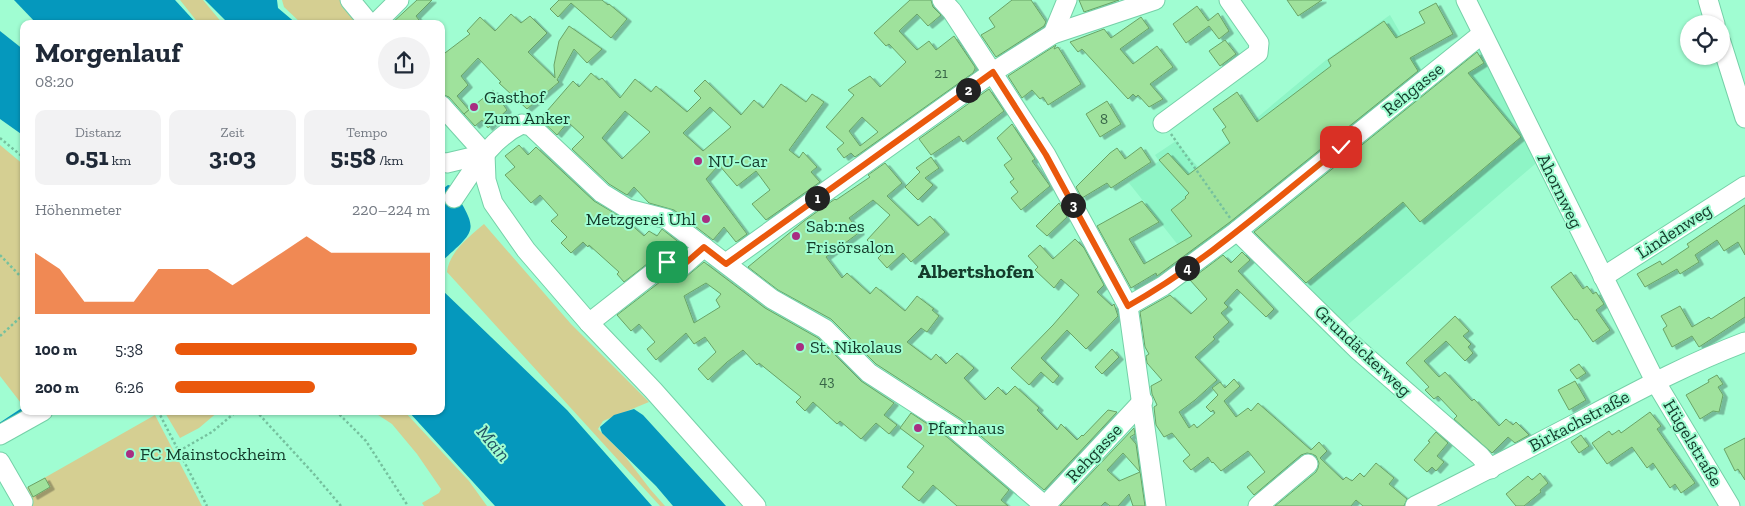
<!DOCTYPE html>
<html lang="de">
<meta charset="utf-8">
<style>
:root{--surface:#fff;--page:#f2f2f3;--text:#1f2937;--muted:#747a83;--accent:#ea580c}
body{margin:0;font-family:"Zilla Slab",serif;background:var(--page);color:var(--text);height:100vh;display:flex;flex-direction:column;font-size:19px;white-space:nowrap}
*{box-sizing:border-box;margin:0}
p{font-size:16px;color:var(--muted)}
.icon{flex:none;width:28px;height:28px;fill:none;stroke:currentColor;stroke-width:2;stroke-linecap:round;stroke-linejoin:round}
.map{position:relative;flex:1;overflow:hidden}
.details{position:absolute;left:20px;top:20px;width:425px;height:395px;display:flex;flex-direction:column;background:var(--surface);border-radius:10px;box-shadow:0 1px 4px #0004}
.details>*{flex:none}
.buttons{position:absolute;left:1680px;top:15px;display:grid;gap:10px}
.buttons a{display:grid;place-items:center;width:50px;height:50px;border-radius:50%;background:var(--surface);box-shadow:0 1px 4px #0004;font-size:25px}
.pin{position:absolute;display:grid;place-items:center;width:42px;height:42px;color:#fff;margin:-21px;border-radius:10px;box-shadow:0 2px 8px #0006}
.km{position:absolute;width:25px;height:25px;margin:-12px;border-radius:50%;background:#222;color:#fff;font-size:14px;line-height:25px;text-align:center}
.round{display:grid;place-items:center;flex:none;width:52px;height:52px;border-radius:26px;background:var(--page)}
.overview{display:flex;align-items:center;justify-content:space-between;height:85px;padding:0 15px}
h1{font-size:28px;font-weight:700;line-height:38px}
.figures{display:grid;grid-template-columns:repeat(3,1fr);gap:8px;height:85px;padding:5px 15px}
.figures div{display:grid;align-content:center;border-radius:10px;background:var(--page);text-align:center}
.figures b{font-size:25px;font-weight:700}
.figures small{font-size:14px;font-weight:400}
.figures p{font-size:14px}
.chart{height:140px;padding:10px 15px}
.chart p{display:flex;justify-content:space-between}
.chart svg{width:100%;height:90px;margin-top:5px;fill:var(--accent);opacity:.7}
ul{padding:0 15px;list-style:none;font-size:16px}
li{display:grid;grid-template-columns:80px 60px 1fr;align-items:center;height:38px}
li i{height:12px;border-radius:6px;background:var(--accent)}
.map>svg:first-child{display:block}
</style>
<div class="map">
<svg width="1745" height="506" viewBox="0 0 1745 506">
<defs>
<filter id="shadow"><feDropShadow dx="4.5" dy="2.5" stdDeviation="0" flood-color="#0004"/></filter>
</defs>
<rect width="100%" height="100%" fill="#a0fdd2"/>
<polygon fill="#8ef5c6" points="1390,15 1425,76 1479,35 1541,159 1345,327 1243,233 1193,264 1129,183 1159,161 1155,155 1176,141 1198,167 1326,60"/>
<g fill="#d5cf92">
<polygon points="180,0 203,0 223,24 199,24"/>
<polygon points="282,0 345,0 364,24 302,24 284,7"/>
<polygon points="0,145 24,165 24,407 0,376"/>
<path d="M484,224L571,324L649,402L603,421L598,429L624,455L650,489L665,506H660L447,272C449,252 470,236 484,224Z"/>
<polygon points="164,411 219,411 199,428 180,438"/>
<polygon points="372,411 404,411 469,481 487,506 424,506 422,503 439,493 441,489 417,454 392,424"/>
<polygon points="155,415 202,506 23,506 16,494"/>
</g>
<g fill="#0598bd">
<polygon points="14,0 175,0 197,24 37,24"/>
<polygon points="205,0 277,0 278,8 297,24 229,24"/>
<polygon points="0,31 24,50 24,136 0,119"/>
<path d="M448,185L452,186C477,231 480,227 441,262V190Z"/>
<polygon points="441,289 567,410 652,506 495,506 408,411 441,411"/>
<polygon points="634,409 643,415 726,506 673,506 656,486 602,433 600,427 614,415"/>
</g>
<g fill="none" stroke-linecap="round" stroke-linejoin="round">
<polyline stroke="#0598bd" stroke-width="4" points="0,425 24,409"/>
<polyline stroke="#245465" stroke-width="1" stroke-dasharray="6 5" stroke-linecap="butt" points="441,215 448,206"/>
</g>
<g fill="#9fe29c" stroke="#69a366" fill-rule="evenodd" filter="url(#shadow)">
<polygon points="417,0 432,0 416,16 422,24 391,24"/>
<polygon points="559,0 602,0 608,5 609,4 627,19 611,38 571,3 558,17 550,9"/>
<path d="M910,0H931L933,7L941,15L928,26L917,14L899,31L917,50L929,41L936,50L954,36L975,67V69L973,73L855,157L851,153L844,158L837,149L844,143L826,127L854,95L848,90L870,76L880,87L906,62L889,44L886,46L874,33ZM862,117L878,132L860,146L849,131Z"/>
<polygon points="1012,0 1031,0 1046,22 1044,26 996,57 981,35 995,27 989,18"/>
<polygon points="1079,0 1119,0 1084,12"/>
<polygon points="1287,0 1322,0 1298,16"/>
<polygon points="1436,3 1453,34 1410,58 1418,71 1230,222 1161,273 1157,276 1156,273 1131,288 1097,226 1142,201 1159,222 1129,239 1144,264 1192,236 1171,210 1186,198 1185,197 1189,193 1159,160 1168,153 1188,175 1230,143 1222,130 1226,127 1213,109 1237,92 1257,122 1331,66 1328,60 1384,21 1396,38 1425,23 1419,12"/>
<polygon points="1197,6 1208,21 1218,13 1229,31 1219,39 1209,26 1186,43 1173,24"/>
<polygon points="511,14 521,23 530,16 547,33 528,52 555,78 554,65 559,41 569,26 602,49 587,63 574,49 557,80 559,82 527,109 499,83 501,82 478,58 461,76 468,85 457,96 469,110 464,114 449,97 441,94 441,56 470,34 467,31 480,17 495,31"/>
<polygon points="1141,17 1149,28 1120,49 1133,64 1157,46 1173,67 1150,84 1163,99 1149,107 1138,95 1136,97 1133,94 1128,99 1082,49 1078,52 1070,42 1104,29 1111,38"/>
<polygon points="1225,40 1236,54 1220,66 1209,51"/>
<polygon points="1056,45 1054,49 1058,47 1081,84 1048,105 1043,97 1040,99 1032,90 1022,98 1008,76"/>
<polygon points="1477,52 1484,63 1468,73 1521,137 1420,222 1403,202 1306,283 1254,232"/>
<path d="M591,73L599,80L602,78L620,98L635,79L651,92L656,86L687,112L701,98L694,91L705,80L741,115L754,100L763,108L781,84L806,102L812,94L824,102L789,150L799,158L803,152L817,167L811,172L820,182L766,220L752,204L770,190L756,171L737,186L719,165L706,179L747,234L736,242L724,227L713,240L674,210L649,203L634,187L627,195L609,184L572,149L584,137L568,122L557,135L540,119L573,81L579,87ZM710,107L731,127L703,151L683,133ZM625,111L650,132L622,159L602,138Z"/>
<polygon points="989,89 1004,111 963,142 959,136 931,155 919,139"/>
<polygon points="493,90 507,110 488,128 482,120 475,126 464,114"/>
<polygon points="1107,101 1121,124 1100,137 1086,114"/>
<polygon points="1012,124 1035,159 1032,161 1050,186 1021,210 1011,198 1018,192 1010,182 1014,179 1004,165 1012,159 997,138"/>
<polygon points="519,145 528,155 536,147 594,201 626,220 644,236 649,231 657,236 662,229 686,248 678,255 666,251 661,253 624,282 617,274 619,272 589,245 588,247 583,242 571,253 561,243 567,237 551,221 558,215 540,195 531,203 505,175 515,167 505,156"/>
<polygon points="1141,147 1151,162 1111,188 1107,183 1082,198 1076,187 1110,153 1117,148 1125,159"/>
<polygon points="931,157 939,168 925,178 933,185 918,200 905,187 920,172 916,168"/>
<polygon points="885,163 902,183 887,196 918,226 930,216 945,232 911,262 903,253 887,268 878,258 881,255 867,240 890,215 873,200 849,218 860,232 826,257 842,278 847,273 870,294 876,287 905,311 917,296 934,309 932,310 939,316 927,332 921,328 907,342 931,360 936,354 946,364 957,353 974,368 964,378 985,400 998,387 1006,395 1015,386 1039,408 1037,410 1057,430 1061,424 1077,440 1082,435 1083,436 1108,410 1117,412 1044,490 961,419 876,364 831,319 778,290 748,267 804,221 835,199 836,200 870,177 868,175"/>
<polygon points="1059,203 1067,217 1047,236 1036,226"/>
<polygon points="1745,205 1745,255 1738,242 1724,251 1717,240 1695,255 1699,262 1683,272 1680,274 1677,269 1645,287 1637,274 1660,261 1662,265 1689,247 1687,244"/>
<polygon points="1075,239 1084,248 1104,285 1097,292 1112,306 1114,304 1118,316 1086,349 1067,330 1041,358 1059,376 1053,383 1041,372 1029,385 1011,368 1053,325 1079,295 1061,279 1054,288 1035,270 1038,267 1028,256 1040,245 1053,259"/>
<polygon points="1242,252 1250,260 1238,271 1274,309 1266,317 1237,289 1224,303 1228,307 1221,313 1229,322 1213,337 1215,339 1195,357 1217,380 1195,400 1179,412 1189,428 1194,424 1197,428 1215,413 1213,410 1211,412 1206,407 1218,395 1212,388 1220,382 1225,388 1234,379 1240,386 1224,401 1236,417 1248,408 1251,411 1258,403 1311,450 1319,442 1327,451 1320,458 1343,480 1346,477 1352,481 1360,473 1364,477 1376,463 1394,478 1389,484 1407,499 1404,506 1363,506 1356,500 1351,506 1275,506 1316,472 1318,468 1319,463 1316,456 1312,454 1307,453 1301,455 1254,495 1247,487 1265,472 1248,451 1221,471 1213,462 1212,463 1208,457 1191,470 1183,461 1190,455 1172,433 1164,437 1156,425 1154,407 1157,405 1152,394 1151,386 1162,380 1147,363 1146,356 1149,354 1145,347 1140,312 1170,295 1191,314 1207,299 1190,280 1223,255 1231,263"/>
<path d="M704,262L765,308L818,338L861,381L894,403L884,415L897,425L889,434L876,423L861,439L840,421L837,424L813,402L805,411L796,402L801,397L759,363L757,365L743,350L727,362L708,380L698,369L716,352L705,337L694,344L686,333L656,360L647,349L655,342L639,324L631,331L617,315L669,275L670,276L666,282L674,277L682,279L687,276ZM706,283L721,294L716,300L720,307L694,323L684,296Z"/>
<polygon points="1571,272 1583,289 1587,286 1593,294 1596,292 1604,304 1596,310 1610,330 1593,342 1577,319 1575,320 1551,287"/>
<polygon points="1745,297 1745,317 1699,347 1692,336 1672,347 1663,329 1667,326 1661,316 1680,306 1692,327 1709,317 1711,319"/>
<polygon points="1455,316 1469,331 1463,336 1471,344 1468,347 1473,353 1465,361 1446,341 1424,361 1439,377 1445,372 1472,401 1474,399 1499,426 1506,419 1513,425 1516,422 1529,435 1515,443 1508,437 1492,453 1454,419 1457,416 1438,396 1434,399 1425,390 1429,387 1406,363"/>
<polygon points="1112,349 1119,357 1102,374 1095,367"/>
<polygon points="1579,364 1586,373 1577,379 1570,370"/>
<polygon points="1717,375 1723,384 1718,387 1723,395 1719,412 1713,411 1700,419 1686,395 1709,382 1708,380"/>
<polygon points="1575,381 1586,400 1569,410 1558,390"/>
<polygon points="1650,412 1661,426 1657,429 1695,483 1681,493 1675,484 1670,488 1653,463 1647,468 1632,447 1607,464 1592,443 1609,431 1612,435 1619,430 1621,433"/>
<polygon points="911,413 947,437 1009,490 1001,500 1008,506 957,506 933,485 919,501 902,487 914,472 907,467 924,446 900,428"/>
<path d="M1134,428L1135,434L1130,437L1136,444L1145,506H1133L1129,494L1118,506H1110L1105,502L1101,506H1060ZM1123,453L1140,472L1119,481L1107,470Z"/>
<polygon points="1436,432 1448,443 1437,456 1444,462 1436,471 1432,467 1427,472 1414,460 1430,442 1428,441"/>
<polygon points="1581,435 1589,446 1579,453 1571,442"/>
<polygon points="1745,438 1745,480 1738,469 1735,471 1724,449"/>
<polygon points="1540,473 1548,483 1540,490 1541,492 1524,506 1516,506 1506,494 1528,476 1532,480"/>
<polygon points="45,478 50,487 33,497 28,487"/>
</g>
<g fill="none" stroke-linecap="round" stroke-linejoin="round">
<defs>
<g id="minor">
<polyline points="350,0 370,24"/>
<polyline points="942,0 952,11 1046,155 1128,306 1156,506"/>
<polyline points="1466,0 1655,381 1730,506"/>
<polyline points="1708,0 1715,24"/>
<polyline points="375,24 399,0"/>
<polyline points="1053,34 1067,0"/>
<polyline points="1721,42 1745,118"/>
<polyline points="441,105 485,154"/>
<polyline points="1163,123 1258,53 1259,43 1229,0"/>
<polyline points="485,154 486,180 493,203 526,250 589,323 653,390 756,506"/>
<polyline points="441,162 447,163 485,154"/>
<path d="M454,198C474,169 490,139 522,124L531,126L602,193L628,209L667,219L772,299L825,329L869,373L954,428L1045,506"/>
<polyline points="1237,231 1357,349 1480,456 1491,469"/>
<polyline points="726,263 993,72 1053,34 1155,0"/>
<polyline points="1603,277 1745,186"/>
<polyline points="1128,306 1163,286 1237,231 1482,34"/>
<polyline points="589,323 667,262 680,268 704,247"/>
<polyline points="0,435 43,411"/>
<polyline points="0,462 23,502"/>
<polyline points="1045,506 1143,401"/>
<polyline points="1258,506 1308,464"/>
<path d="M1415,506C1468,480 1519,453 1571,426C1628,396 1684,365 1745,342"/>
</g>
</defs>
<use href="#minor" stroke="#75d1a8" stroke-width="21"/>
<g stroke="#75c19e" stroke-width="2.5" stroke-dasharray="2.5 2.5" stroke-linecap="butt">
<polyline points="1171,134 1230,218"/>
<polyline points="0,138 24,158"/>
<polyline points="0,255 24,280"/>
<polyline points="0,336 24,314"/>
<polyline points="158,411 207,506"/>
<polyline points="256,411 313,473 341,506"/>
<polyline points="336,411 366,441 408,506"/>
<polyline points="179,451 212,432 237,411"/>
</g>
<use href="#minor" stroke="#fff" stroke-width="19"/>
</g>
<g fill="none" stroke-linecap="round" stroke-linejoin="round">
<defs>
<path id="route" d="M667,262L680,268L704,247L726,264L993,72L1046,155L1128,306C1205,263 1272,202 1341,147"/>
</defs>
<use href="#route" stroke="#fff" stroke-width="10"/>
<use href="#route" stroke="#ea580c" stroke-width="6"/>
</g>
<g fill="#a82e82" stroke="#a0fdd2" stroke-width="2">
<circle cx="474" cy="107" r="5"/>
<circle cx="698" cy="161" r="5"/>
<circle cx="706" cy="219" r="5"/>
<circle cx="796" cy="236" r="5"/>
<circle cx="800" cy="347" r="5"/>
<circle cx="918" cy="428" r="5"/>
<circle cx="130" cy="454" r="5"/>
</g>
<g text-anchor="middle" stroke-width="4" stroke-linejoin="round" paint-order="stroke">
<g font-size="15" fill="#376547">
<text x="941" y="78">21</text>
<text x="1104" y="124">8</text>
<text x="827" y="386">43</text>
</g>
<g font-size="18" fill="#143b2b" stroke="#a0fdd2">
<text transform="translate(1413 89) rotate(-39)" y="6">Rehgasse</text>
<text transform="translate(1560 191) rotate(64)" y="6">Ahornweg</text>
<text transform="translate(1674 231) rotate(-33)" y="6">Lindenweg</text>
<text transform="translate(1363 351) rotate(43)" y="6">Grundäckerweg</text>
<text transform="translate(1579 421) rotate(-28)" y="6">Birkachstraße</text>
<text transform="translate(1693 443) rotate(59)" y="6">Hügelstraße</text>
<text transform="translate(1094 453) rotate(-47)" y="6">Rehgasse</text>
</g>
<g font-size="18" fill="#143b2b" stroke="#a0fdd2" text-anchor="start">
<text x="484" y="103">Gasthof<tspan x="484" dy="21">Zum Anker</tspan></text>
<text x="708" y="167">NU-Car</text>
<text x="696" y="225" text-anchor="end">Metzgerei Uhl</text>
<text x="806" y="232">Sab:nes<tspan x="806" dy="21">Frisörsalon</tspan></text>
<text x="810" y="353">St. Nikolaus</text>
<text x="928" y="434">Pfarrhaus</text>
<text x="140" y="460">FC Mainstockheim</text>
</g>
<g font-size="19" font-style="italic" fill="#245465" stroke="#a0fdd2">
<text transform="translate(494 443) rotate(50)" y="7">Main</text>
</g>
<g font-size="20" font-weight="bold" fill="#143b2b" stroke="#a0fdd2">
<text x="976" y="278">Albertshofen</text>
</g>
</g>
</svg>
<div class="buttons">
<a><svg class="icon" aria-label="locate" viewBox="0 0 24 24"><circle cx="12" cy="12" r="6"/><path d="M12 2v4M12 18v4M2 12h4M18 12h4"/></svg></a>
</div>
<div class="pin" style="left:667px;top:262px;background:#1e9e55"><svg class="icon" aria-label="arrive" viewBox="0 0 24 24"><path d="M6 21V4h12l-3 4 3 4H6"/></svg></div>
<div class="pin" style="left:1341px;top:147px;background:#d93025"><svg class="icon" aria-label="check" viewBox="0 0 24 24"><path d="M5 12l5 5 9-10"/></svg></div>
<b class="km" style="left:817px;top:198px">1</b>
<b class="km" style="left:968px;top:90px">2</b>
<b class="km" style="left:1073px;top:205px">3</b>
<b class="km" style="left:1187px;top:268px">4</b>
<section class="details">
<div class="overview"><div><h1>Morgenlauf</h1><p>08:20</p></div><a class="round"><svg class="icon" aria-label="share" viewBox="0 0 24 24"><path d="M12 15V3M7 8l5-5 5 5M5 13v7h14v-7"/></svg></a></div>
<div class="figures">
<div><p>Distanz</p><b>0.51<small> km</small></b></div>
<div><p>Zeit</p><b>3:03</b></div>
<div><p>Tempo</p><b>5:58<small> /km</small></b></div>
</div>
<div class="chart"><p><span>Höhenmeter</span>220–224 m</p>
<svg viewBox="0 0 160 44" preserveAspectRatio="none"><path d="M0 44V14L10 22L20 38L30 38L40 38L50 22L60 22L70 22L80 30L90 22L100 14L110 6L120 14L130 14L140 14L150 14L160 14V44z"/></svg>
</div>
<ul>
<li><b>100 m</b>5:38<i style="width:95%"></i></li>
<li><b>200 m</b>6:26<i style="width:55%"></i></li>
</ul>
</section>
</div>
